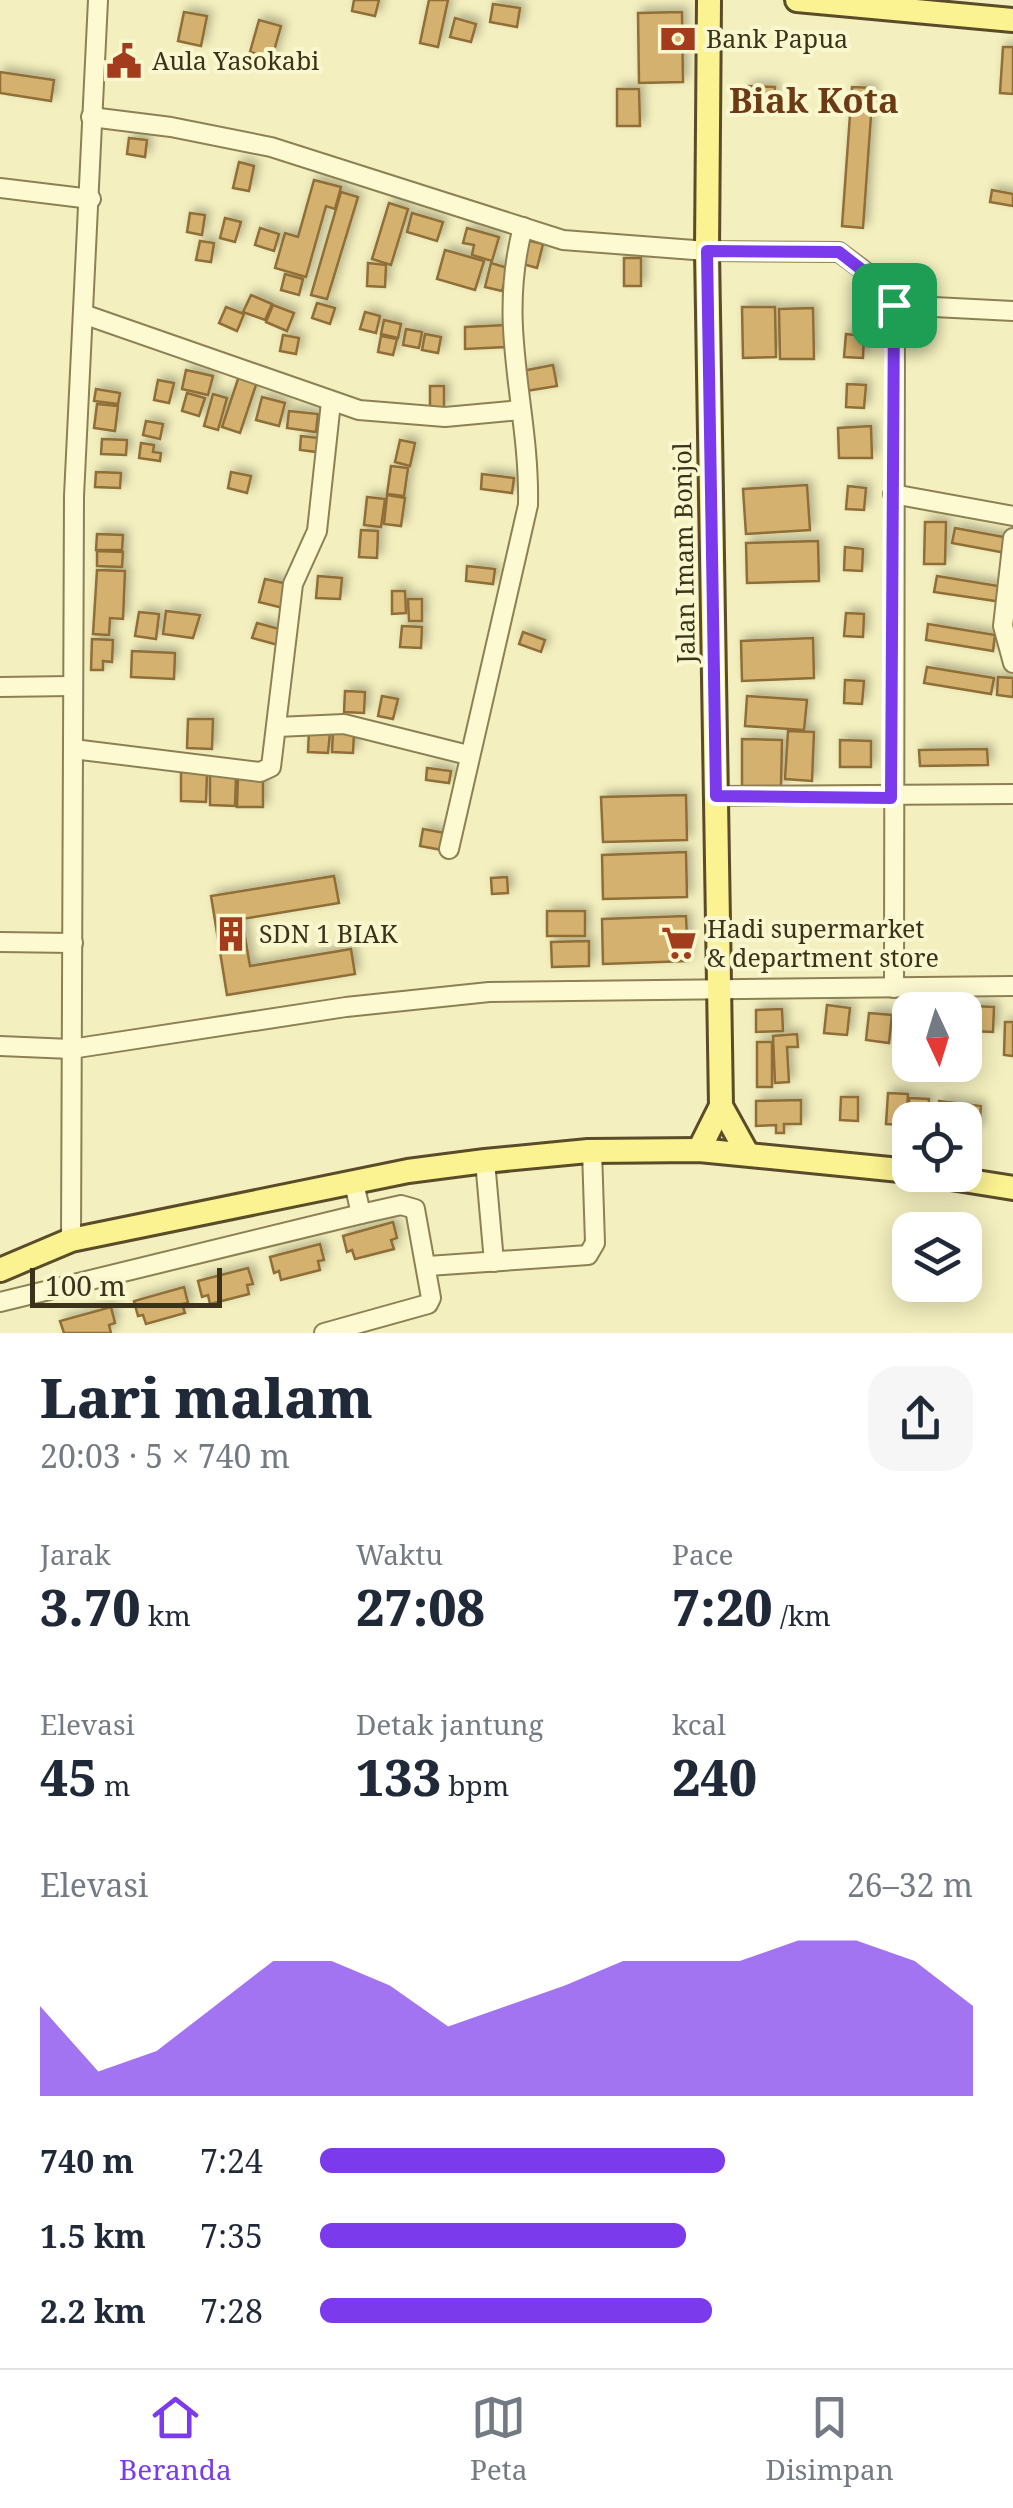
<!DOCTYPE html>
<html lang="id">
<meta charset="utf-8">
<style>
:root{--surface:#fff;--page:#f6f6f7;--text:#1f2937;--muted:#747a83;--line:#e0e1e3;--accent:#7c3aed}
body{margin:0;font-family:"Noto Serif",serif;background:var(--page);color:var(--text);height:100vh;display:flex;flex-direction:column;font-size:38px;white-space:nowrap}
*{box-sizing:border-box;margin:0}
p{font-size:32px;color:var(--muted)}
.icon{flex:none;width:55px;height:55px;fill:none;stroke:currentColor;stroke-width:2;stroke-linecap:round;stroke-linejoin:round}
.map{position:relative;height:1333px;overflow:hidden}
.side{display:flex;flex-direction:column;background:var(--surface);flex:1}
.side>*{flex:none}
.needle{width:65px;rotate:176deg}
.controls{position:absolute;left:892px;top:992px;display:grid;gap:20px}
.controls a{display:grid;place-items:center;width:90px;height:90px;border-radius:20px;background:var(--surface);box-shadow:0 5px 25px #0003;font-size:50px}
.scale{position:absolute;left:30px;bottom:25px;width:192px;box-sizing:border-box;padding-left:10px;border:5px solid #3b321b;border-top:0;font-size:28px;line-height:35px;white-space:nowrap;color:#3b321b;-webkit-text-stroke:8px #f9f7ce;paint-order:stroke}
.pin{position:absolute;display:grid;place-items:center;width:85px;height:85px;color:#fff;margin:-42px;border-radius:20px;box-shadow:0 5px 15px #0006}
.round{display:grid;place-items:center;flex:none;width:105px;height:105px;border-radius:30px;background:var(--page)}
.head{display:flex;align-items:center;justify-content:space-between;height:170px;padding:0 40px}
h1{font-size:55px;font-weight:800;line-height:75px}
.figures{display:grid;grid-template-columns:repeat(3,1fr);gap:15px;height:170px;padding:10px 40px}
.figures div{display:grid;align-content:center}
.figures b{font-size:50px;font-weight:800}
.figures small{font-size:28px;font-weight:400}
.figures p{font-size:28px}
.chart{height:280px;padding:20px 40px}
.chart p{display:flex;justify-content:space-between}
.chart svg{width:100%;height:180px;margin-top:10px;fill:var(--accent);opacity:.7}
ul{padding:0 40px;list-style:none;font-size:32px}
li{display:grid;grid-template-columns:160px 120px 1fr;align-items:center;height:75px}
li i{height:25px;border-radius:12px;background:var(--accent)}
.menu{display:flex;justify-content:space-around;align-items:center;height:140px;border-top:2px solid var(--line);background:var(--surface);font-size:28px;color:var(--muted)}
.menu a{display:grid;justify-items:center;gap:5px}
.menu .selected{color:var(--accent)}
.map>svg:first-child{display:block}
</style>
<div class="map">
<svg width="1013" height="1333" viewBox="0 0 1013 1333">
<defs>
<filter id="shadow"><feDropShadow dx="4.5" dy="-4.5" stdDeviation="5" flood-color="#0004"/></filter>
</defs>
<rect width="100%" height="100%" fill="#f3efbe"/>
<g fill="#d5b16f" stroke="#8f6e37" stroke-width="2.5" filter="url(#shadow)">
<polygon points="354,0 379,0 375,16 352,11"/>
<polygon points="429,0 448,0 438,47 420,43"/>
<polygon points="493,4 520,8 517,27 490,22"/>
<polygon points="184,12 207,16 201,46 178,41"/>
<polygon points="682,12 683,82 639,83 638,13"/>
<polygon points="455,18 476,24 471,42 450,37"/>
<polygon points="259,20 281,26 272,58 250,52"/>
<polygon points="1003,47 1013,47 1013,94 1000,93"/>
<polygon points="0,72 54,80 51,101 0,93"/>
<polygon points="748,86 775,87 773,115 747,114"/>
<polygon points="852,87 873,88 863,228 842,226"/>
<polygon points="617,89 639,89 640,126 617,126"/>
<polygon points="129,138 147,140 145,157 127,154"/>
<polygon points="239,162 254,166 249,191 233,188"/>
<polygon points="314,180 341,187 335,209 326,206 306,277 275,268 285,233 298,237"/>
<polygon points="992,190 1013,194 1013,206 990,202"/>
<polygon points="341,192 358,197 327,299 311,295"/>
<polygon points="389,203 408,209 391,265 372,259"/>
<polygon points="190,213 205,215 202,235 187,232"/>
<polygon points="412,213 443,222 437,241 407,232"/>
<polygon points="225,218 241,222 235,242 220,238"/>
<polygon points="260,228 279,234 274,251 255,245"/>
<polygon points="467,228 499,237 492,261 472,255 474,245 463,243"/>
<polygon points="526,240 543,244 537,268 519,263"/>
<polygon points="200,241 214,243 211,262 196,260"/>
<polygon points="445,250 484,261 475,290 437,279"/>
<rect x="624" y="258" width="17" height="28"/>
<polygon points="368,263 386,265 385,287 367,286"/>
<polygon points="491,263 508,268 502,291 485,287"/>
<polygon points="285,274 303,279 299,295 281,290"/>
<polygon points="251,295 272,304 265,320 243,312"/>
<polygon points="317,303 335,308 330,324 312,318"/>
<polygon points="273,305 294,313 287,331 266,322"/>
<polygon points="226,307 244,314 237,331 219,323"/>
<polygon points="742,307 775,307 776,357 743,358"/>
<polygon points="813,308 814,359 780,359 779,309"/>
<polygon points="365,312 380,316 376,333 360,329"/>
<polygon points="384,320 401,324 398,338 381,334"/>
<polygon points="506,325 506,347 465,349 465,327"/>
<polygon points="406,329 422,332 419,348 403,345"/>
<polygon points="425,334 441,337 438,353 422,350"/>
<polygon points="846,334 864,336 863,358 844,357"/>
<polygon points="283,335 299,338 296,354 280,351"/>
<polygon points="381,336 397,339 393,355 378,352"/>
<polygon points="553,365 557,386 526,391 522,371"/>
<polygon points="186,370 213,376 208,395 182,389"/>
<polygon points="240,373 258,379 240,433 222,427"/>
<polygon points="158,380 174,383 169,403 154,400"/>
<polygon points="847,384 866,385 864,408 846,407"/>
<rect x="430" y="386" width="14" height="22"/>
<polygon points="96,389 120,393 118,404 94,401"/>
<polygon points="187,393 205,398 199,416 182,411"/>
<polygon points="213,394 227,398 218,430 204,426"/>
<polygon points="262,397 285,403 279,426 256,420"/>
<polygon points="97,404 118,406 115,431 94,428"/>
<polygon points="289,411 318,414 316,432 287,428"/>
<polygon points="146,421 163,424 160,439 143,435"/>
<polygon points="871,426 872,458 839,458 838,428"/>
<polygon points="301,436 319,438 317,452 300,450"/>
<polygon points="102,439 127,440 126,455 101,454"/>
<polygon points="400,440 415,443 410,466 395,462"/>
<polygon points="141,443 154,445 153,452 161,453 160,461 139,458"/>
<polygon points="391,466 408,468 404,496 387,494"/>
<polygon points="96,472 121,473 120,488 95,487"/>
<polygon points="231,472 251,476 247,493 228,488"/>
<polygon points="482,474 514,478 512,493 481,489"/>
<polygon points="807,485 810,530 746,534 743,489"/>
<polygon points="848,486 866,488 864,510 846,509"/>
<polygon points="387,495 405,498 401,526 384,524"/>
<polygon points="367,497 385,499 381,527 364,525"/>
<polygon points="925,522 946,522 945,564 924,564"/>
<polygon points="955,528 1009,538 1006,553 952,543"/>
<polygon points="361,530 378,531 377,558 359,557"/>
<polygon points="97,534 123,535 122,550 96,550"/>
<polygon points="818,541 819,581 747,583 746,543"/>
<polygon points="845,547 863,549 862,571 844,570"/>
<polygon points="97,551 123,552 122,567 97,566"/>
<polygon points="467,566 495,569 493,584 466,581"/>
<polygon points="97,570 125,571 123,619 110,618 109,635 93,634"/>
<polygon points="318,576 342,578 340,599 316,598"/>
<polygon points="937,576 1004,587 1002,602 934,592"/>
<polygon points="265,579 288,584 283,608 259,602"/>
<polygon points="392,591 405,591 406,613 392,614"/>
<polygon points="408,599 422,599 422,621 409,621"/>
<polygon points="166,611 200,615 193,638 163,634"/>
<polygon points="139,612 159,614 156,639 135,636"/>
<polygon points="846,613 864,614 863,637 844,636"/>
<polygon points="257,623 283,630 278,645 252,638"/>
<polygon points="928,624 995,635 993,651 926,640"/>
<polygon points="402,626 422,627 421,648 400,647"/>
<polygon points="523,632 545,640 541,652 519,644"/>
<polygon points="813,638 814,678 742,681 741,641"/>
<polygon points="92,639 113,640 112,662 103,661 103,670 91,670"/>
<polygon points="132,651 175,653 174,679 131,677"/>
<polygon points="927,667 994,678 991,694 924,683"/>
<polygon points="998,677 1013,678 1013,697 997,695"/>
<polygon points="845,680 864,681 862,704 844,703"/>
<polygon points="345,691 365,692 364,713 344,712"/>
<polygon points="382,696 398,699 393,719 378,716"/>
<polygon points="747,696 807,700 804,730 745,726"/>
<polygon points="188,719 213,719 212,749 187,748"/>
<polygon points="309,731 330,733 328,753 308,752"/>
<polygon points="333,731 354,733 353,753 332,752"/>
<polygon points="788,731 814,732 812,781 785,779"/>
<polygon points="742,739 782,740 781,786 742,786"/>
<polygon points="840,740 871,741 871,767 840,767"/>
<polygon points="987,749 988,765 920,766 919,750"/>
<polygon points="427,768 451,771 449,783 426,780"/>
<polygon points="181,772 207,772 206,802 181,801"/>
<polygon points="210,775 236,776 235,806 210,805"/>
<polygon points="238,777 263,777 263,807 237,807"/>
<polygon points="686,795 687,840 603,842 601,797"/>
<polygon points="423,829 445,833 442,850 420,846"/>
<polygon points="686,852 687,897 603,899 602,855"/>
<polygon points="334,876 339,903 242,919 250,966 351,949 355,974 227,995 211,896"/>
<polygon points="507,877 508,893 492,894 491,878"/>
<rect x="547" y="911" width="38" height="25"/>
<polygon points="686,916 688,961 603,964 602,919"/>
<polygon points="589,941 589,966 552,967 551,942"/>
<polygon points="827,1005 850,1008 847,1035 824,1033"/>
<polygon points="972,1006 994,1007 993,1032 971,1031"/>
<polygon points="782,1009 783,1031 756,1032 756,1010"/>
<polygon points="869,1013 892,1015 889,1043 866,1040"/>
<polygon points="1005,1022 1013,1022 1013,1056 1004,1055"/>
<polygon points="797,1034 798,1047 787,1047 789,1082 775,1083 773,1036"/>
<rect x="757" y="1042" width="15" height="45"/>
<polygon points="888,1093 908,1094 906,1125 886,1124"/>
<polygon points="841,1097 858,1097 858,1121 840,1120"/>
<polygon points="909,1098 929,1099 928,1120 910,1120 910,1130"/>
<polygon points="801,1100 801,1124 784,1124 784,1133 776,1133 776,1125 756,1126 756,1101"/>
<polygon points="939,1101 981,1106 979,1129 965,1128 965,1120 937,1120"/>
<polygon points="393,1222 397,1238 391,1240 394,1249 355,1259 352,1250 347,1252 343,1236"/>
<polygon points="320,1244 324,1260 318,1261 320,1270 281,1280 279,1271 274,1273 270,1257"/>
<polygon points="248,1268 253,1284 247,1285 249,1294 210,1304 208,1295 202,1297 198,1281"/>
<polygon points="184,1287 188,1303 182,1304 185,1313 146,1324 143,1315 138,1316 134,1301"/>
<polygon points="111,1307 115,1323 109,1325 111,1333 64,1333 60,1321"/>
</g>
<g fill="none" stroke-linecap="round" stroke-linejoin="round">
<defs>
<g id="minor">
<polyline points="91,117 171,127 271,147 563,240 707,251 839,252 867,273 895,305 1013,311"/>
<polyline points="0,188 91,199"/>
<polyline points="83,314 359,410 445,417 520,410"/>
<polyline points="893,494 1013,516"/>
<polyline points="1013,538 1003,626 1013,663"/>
<polyline points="0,687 71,686"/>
<polyline points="277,727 344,724 468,755"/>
<polyline points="73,749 260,772 271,767 293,584 317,531 331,402"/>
<polyline points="716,796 1013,794"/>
<path d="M449,849L528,505C530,406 496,329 523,227"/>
<polyline points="0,942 73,943"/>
<polyline points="894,988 895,305"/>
<polyline points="0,1046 71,1049 346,1007 489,992 1013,986"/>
<polyline points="485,1161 494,1262"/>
<polyline points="71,1240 74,496 98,0"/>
<polyline points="428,1266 588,1255 595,1243 592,1151"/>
<polyline points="0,1302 361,1214 354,1183"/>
<polyline points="324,1333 428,1304 431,1298 415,1209 401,1205 361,1214"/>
</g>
<g id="major">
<polyline points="797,0 1013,20"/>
<polyline points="721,1106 747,1153"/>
<polyline points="699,1150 721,1106 707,251 709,0"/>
<polyline points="932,1175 1013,1188"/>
<polyline points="0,1270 71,1240 408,1171 485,1161 588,1151 699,1150 910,1171"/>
</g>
</defs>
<use href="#minor" stroke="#8d8054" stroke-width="22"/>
<use href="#major" stroke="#5a4b29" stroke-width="28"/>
<use href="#minor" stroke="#fdfad2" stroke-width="18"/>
<use href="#major" stroke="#fbf291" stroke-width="22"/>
</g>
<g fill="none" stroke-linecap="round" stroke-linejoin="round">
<defs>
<polygon id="route" points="707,251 839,252 866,273 894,305 891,798 716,796"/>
</defs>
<use href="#route" stroke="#fff" stroke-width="20"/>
<use href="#route" stroke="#7c3aed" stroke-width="12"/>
</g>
<defs>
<symbol id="bank-bare" viewBox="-9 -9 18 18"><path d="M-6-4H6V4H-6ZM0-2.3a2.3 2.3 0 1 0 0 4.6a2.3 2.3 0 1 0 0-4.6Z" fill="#a33b1d" stroke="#f9f7ce" stroke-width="2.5" paint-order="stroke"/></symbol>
<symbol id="civic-bare" viewBox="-9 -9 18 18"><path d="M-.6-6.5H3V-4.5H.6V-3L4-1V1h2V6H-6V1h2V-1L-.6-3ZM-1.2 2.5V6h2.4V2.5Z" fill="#a33b1d" stroke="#f9f7ce" stroke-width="2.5" paint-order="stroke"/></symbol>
<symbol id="building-bare" viewBox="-9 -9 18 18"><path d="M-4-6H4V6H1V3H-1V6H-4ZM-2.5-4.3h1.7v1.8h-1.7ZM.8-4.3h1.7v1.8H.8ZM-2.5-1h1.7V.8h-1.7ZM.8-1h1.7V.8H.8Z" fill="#a33b1d" stroke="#f9f7ce" stroke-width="2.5" paint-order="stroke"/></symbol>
<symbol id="supermarket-bare" viewBox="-9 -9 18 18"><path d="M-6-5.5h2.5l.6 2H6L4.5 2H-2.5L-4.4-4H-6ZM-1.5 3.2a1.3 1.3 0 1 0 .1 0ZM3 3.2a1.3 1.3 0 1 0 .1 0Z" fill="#a33b1d" stroke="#f9f7ce" stroke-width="2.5" paint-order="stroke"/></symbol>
</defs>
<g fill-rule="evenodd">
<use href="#bank-bare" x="653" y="14" width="50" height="50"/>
<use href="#civic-bare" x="99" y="36" width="50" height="50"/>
<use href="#building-bare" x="206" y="909" width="50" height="50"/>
<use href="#supermarket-bare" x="654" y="918" width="50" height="50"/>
</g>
<g text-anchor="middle" stroke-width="8" stroke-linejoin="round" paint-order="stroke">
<g font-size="25" fill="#3b321b" stroke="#f9f7ce" text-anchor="start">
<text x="706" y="48">Bank Papua</text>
<text x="152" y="70">Aula Yasokabi</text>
<text x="707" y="938">Hadi supermarket<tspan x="707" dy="29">&amp; department store</tspan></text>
<text x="259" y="943">SDN 1 BIAK</text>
</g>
<g font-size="25" fill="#3b321b" stroke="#f9f7ce">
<text transform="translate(684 553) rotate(-91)" y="9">Jalan Imam Bonjol</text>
</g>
<g font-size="35" font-weight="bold" fill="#6c3b15" stroke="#f9f7ce">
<text x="814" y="113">Biak Kota</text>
</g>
</g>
</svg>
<div class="controls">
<a><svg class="needle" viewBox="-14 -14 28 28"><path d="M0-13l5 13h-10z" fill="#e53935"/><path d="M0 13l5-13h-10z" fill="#747a83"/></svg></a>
<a><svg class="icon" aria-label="locate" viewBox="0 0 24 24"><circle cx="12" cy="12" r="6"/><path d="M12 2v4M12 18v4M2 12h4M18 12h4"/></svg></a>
<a><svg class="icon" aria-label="layers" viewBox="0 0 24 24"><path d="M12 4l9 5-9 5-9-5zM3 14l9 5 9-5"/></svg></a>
</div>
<div class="scale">100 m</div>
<div class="pin" style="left:894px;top:305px;background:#1e9e55"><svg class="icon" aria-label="arrive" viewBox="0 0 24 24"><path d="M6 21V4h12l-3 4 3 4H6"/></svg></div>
</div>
<section class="side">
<div class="head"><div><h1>Lari malam</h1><p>20:03 · 5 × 740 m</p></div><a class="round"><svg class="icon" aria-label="share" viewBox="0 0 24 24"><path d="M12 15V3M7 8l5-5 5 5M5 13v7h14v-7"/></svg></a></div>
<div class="figures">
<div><p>Jarak</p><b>3.70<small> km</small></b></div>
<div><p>Waktu</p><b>27:08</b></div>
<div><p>Pace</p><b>7:20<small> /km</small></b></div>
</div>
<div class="figures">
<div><p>Elevasi</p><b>45<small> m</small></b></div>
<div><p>Detak jantung</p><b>133<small> bpm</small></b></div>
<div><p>kcal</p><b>240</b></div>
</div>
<div class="chart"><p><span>Elevasi</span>26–32 m</p>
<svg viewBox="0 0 160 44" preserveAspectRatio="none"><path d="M0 44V22L10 38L20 33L30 22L40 11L50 11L60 17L70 27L80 22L90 17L100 11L110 11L120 11L130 6L140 6L150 11L160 22V44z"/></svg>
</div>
<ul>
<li><b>740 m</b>7:24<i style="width:62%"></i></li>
<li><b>1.5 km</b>7:35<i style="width:56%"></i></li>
<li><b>2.2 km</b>7:28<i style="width:60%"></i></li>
</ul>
</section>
<nav class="menu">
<a class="selected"><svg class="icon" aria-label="home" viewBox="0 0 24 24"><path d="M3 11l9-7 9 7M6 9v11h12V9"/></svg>Beranda</a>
<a><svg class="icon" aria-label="map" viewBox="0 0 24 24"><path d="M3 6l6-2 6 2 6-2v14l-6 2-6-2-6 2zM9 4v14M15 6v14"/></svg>Peta</a>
<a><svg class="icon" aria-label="saved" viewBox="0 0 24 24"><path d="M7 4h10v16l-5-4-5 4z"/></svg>Disimpan</a>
</nav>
